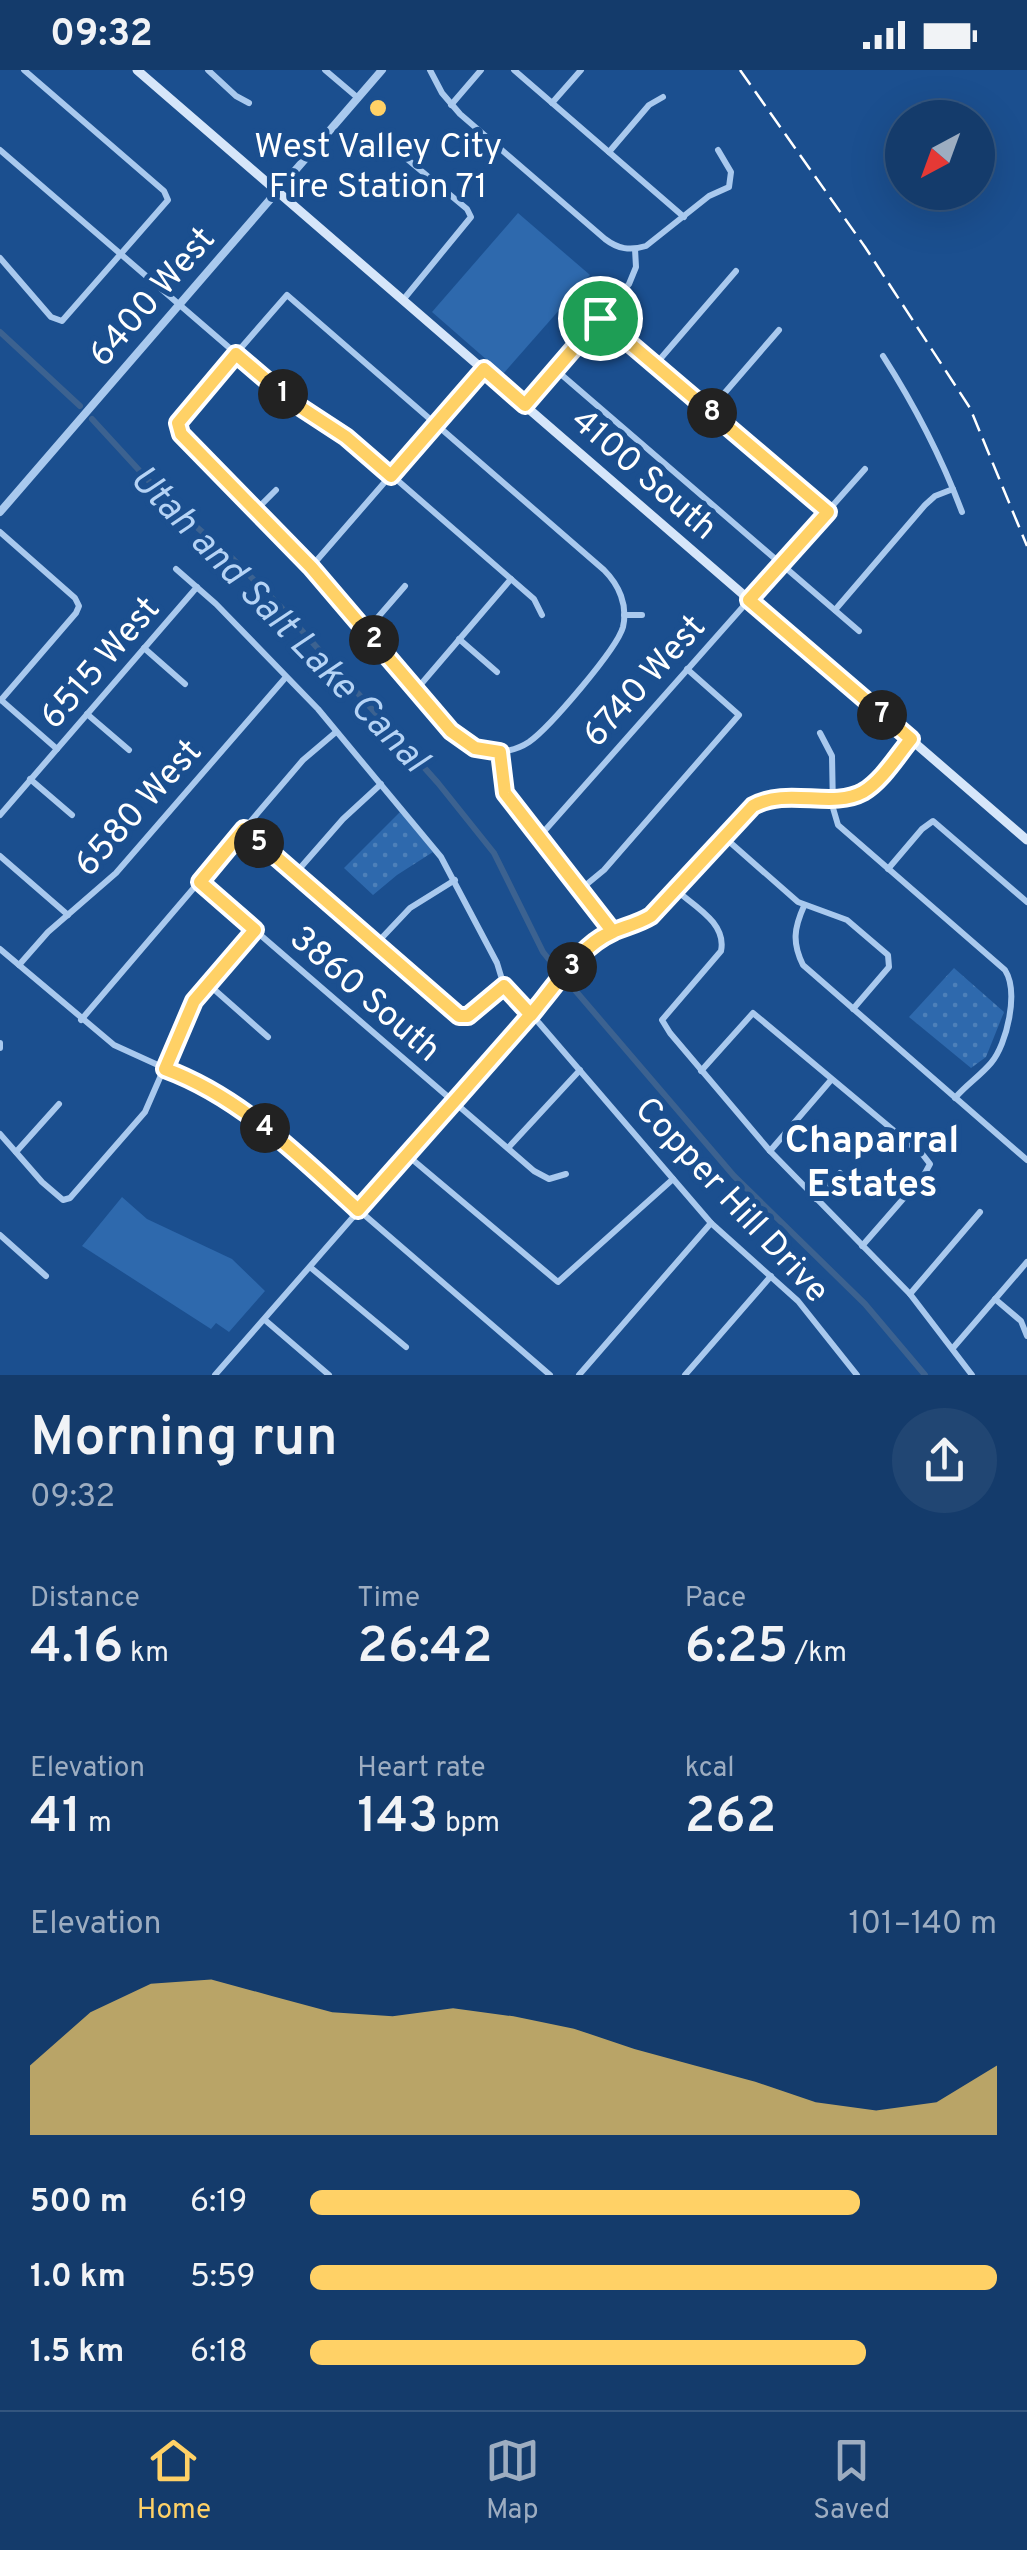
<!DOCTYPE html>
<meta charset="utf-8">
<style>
:root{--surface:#143b6b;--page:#214673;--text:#f1f3f6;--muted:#9dadc1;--line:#33557e;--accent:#ffd166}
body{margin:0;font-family:Overpass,sans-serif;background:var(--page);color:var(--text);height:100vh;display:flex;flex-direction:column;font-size:38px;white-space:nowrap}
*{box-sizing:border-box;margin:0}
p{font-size:32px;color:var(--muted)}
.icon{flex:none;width:55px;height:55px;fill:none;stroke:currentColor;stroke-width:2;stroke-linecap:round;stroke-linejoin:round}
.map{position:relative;height:1305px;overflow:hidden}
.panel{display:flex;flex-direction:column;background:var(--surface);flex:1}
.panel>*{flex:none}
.needle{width:65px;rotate:221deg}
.controls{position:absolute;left:885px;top:30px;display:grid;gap:20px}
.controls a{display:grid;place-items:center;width:110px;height:110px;border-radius:50%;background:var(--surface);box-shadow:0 10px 40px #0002,0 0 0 2px var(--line);font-size:50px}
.pin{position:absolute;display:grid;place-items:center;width:85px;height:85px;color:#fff;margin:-42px;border:5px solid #fff;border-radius:50%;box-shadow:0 2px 10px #0007}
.km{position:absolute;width:50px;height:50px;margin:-25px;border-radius:50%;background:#222;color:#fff;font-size:28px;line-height:50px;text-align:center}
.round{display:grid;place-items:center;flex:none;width:105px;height:105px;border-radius:52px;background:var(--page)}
.summary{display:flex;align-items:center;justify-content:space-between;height:170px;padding:0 30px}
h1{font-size:55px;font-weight:600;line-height:75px}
.stats{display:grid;grid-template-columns:repeat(3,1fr);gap:15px;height:170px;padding:10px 30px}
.stats div{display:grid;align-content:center}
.stats b{font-size:50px;font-weight:600}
.stats small{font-size:28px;font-weight:400}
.stats p{font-size:28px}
.chart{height:280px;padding:20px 30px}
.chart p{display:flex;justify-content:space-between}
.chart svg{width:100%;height:180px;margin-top:10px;fill:var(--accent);opacity:.7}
ul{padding:0 30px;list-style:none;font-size:32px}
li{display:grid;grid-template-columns:160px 120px 1fr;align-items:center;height:75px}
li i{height:25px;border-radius:12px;background:var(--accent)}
.status{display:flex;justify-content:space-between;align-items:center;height:70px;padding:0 50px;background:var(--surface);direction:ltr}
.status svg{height:28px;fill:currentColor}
.tab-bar{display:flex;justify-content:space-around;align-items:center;height:140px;border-top:2px solid var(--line);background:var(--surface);font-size:28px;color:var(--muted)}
.tab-bar a{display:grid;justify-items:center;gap:5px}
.tab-bar .current{color:var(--accent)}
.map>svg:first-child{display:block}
</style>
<div class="status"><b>09:32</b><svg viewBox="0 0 49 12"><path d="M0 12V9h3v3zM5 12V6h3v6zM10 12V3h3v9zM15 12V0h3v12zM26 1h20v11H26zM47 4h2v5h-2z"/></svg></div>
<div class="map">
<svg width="1027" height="1305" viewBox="0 0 1027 1305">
<defs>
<pattern id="park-dots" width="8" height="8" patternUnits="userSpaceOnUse" patternTransform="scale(2.5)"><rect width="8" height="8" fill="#2e69ad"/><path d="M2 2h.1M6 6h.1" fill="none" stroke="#4d80b9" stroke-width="1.8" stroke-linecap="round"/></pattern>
</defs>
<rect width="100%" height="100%" fill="#1b4f8f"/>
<g fill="#2e69ad">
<polygon points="518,143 590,205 503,304 432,242"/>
<polygon points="122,1127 147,1149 232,1189 265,1221 229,1262 216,1253 211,1259 82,1176"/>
</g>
<g fill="url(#park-dots)">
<polygon points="400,742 433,782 397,805 373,825 344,798"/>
<polygon points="954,898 1004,942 986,987 971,998 909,947"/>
</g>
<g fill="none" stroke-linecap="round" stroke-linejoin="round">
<g stroke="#3c6290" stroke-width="6">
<polyline points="0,262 80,336"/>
<polyline points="92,349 171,435 228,484 279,535 438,713 494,783 543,882 559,902"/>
<polyline points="568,912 734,1106 865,1234 925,1305"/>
</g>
<g stroke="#a9c9ee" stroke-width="6">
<polyline points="208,0 236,26 249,33"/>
<polyline points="325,0 358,28"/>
<path d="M430,0L442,23L460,44L605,169C618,179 630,181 646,176L709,126L729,117L731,102L718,80"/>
<polyline points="514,0 684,147"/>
<polyline points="552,33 581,0"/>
<polyline points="451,35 481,0"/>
<polyline points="0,80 283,324 358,376 534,529 542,545"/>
<polyline points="609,82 649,35 663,27"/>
<polyline points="401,84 467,139 471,147 403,230"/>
<polyline points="0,188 51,247 62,251 168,130 164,121 24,0"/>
<polyline points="600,248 828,443"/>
<path d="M883,286C915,336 941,386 962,442"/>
<polyline points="655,295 736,201"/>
<polyline points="556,300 859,561"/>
<polyline points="525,335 629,214 636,197 635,179"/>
<polyline points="709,341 779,260"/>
<polyline points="256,440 276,420"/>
<polyline points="0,462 75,528 79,536 76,543 1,630"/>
<polyline points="311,497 483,299"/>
<polyline points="176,499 216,534 318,639 441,787 497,893 504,916 539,953 711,1153 798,1231 857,1305"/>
<polyline points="835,540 925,435 935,426 953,419"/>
<polyline points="624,545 642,545"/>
<polyline points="366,561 405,516"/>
<polyline points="459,569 497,602"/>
<polyline points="144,578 185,614"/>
<polyline points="416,620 511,509"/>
<polyline points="1,630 57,679"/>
<polyline points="87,644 129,680"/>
<path d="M820,663L832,686L833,738L838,755L1005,900C1019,922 1007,974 991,993C980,1006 966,1015 955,1028"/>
<path d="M499,682C510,681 520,678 529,672C549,658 617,579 623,557C628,535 619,515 604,500L287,225L180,348L178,359L311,497L451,661L475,678L499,682L505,723L613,863"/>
<polyline points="30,709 72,745"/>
<polyline points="0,745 197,517"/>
<polyline points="244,759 459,946 468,946 504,916"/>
<polyline points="540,766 865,399"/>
<polyline points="724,767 798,832 847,850 888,885 889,897 853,939"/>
<polyline points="0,786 68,845"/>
<polyline points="888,799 922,759 933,751 1027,832"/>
<polyline points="294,805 343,749 381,714"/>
<polyline points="200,813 534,1101 549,1109 566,1104"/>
<polyline points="581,819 604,800 739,645 687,599"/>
<path d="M676,820C694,836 727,853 721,881L662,950L670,963L770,1081L910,1224L972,1305"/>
<path d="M804,836C794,858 792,873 803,895L1027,1090"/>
<polyline points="376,874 410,838 455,810"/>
<polyline points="0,879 114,975 215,1021 238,1036 550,1305"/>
<polyline points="19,895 48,862 116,803 286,607"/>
<polyline points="208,914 268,967"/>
<polyline points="81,950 303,690 336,662"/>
<polyline points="0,973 0,978"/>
<polyline points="701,1001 753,943 923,1085 930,1094 924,1105 862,1176"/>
<polyline points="0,1064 42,1112 63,1130 70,1128 145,1042 192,934 255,860"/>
<polyline points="508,1078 580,1000"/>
<polyline points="770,1081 831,1010"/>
<polyline points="16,1082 59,1034"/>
<polyline points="407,1085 558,1212 673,1109"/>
<polyline points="816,1129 840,1103"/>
<polyline points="0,1165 46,1206"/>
<polyline points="310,1197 406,1277"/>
<polyline points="910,1224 980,1142"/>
<polyline points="995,1229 1021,1251 1027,1266"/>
<polyline points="265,1250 329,1305"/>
<polyline points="953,1278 1027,1192"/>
<path d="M215,1305L590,876L600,868L651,846L753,736C787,717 832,739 863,722C882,711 897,686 911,669"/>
<polyline points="579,1305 711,1153"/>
<polyline points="685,1305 771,1206"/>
</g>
<polyline stroke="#a9c9ee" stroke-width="8" points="0,442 382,0"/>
<polyline stroke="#d6e6fa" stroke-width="9" points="137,0 1027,770"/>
<polyline stroke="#fff" stroke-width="2.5" stroke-dasharray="18 8" stroke-linecap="butt" points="740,0 865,177 970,338 1027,476"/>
</g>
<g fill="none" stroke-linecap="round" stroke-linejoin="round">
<defs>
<path id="route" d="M600,248L525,335L484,299L391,406L346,367L291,331L236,284L178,353L181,364L311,497L451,661L475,678L500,682L505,723L613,862C579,877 556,916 532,943C474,1009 417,1074 358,1140C299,1086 241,1027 165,999L194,931L255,860L200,812L244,759L459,946H468L504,916L531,945C549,923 577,882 600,868C616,858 635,856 651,846L753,736C787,717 832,739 863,722C882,711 897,686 911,669L749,530L828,442L600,248"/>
</defs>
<use href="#route" stroke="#fff" stroke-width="20"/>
<use href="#route" stroke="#ffd166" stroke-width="12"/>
</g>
<circle fill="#ffd166" stroke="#1b4f8f" stroke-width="4" cx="378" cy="38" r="10"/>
<g text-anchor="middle" stroke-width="10" stroke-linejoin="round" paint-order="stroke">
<g font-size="35" fill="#fff" stroke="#1b4f8f">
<text x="378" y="87">West Valley City<tspan x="378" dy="40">Fire Station 71</tspan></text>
</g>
<g font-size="35" fill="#fff" stroke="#1b4f8f">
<text transform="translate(151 226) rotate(-49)" y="12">6400 West</text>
<text transform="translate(645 403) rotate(41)" y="12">4100 South</text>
<text transform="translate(99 592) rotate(-49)" y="12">6515 West</text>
<text transform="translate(643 610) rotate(-48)" y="12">6740 West</text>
<text transform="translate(137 737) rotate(-48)" y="12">6580 West</text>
<text transform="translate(366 923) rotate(41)" y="12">3860 South</text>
<text transform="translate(733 1129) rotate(47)" y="12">Copper Hill Drive</text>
</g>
<g font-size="38" font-style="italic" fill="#b5d3f5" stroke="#1b4f8f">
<text transform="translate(280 548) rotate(46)" y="13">Utah and Salt Lake Canal</text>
</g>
<g font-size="38" font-weight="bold" fill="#fff" stroke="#1b4f8f">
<text x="872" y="1082">Chaparral<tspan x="872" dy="44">Estates</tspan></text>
</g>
</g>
</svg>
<div class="controls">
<a><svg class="needle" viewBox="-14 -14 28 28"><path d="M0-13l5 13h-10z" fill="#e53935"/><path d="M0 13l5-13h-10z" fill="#9dadc1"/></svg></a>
</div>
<div class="pin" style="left:600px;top:248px;background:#1e9e55"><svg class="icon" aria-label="arrive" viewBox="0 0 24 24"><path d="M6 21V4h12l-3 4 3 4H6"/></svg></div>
<b class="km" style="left:283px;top:324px">1</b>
<b class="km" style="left:374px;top:570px">2</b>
<b class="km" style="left:572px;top:897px">3</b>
<b class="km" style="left:265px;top:1058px">4</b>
<b class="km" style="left:259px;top:773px">5</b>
<b class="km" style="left:882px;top:645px">7</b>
<b class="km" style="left:712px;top:343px">8</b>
</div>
<section class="panel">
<div class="summary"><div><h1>Morning run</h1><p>09:32</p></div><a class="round"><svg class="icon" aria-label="share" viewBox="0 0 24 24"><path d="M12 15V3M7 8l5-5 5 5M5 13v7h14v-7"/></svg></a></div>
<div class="stats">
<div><p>Distance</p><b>4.16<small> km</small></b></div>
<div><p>Time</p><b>26:42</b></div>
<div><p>Pace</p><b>6:25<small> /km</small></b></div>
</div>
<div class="stats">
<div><p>Elevation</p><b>41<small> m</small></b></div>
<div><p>Heart rate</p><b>143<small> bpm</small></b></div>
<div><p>kcal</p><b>262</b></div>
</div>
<div class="chart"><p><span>Elevation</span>101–140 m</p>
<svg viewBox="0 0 160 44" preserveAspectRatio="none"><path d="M0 44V27L10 14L20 7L30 6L40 10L50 14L60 15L70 13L80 15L90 18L100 23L110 27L120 31L130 36L140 38L150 36L160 27V44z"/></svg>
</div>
<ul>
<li><b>500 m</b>6:19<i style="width:80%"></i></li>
<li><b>1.0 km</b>5:59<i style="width:100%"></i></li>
<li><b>1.5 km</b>6:18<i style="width:81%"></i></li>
</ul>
</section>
<nav class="tab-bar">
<a class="current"><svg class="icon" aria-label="home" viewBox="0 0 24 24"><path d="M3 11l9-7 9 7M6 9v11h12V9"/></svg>Home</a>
<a><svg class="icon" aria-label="map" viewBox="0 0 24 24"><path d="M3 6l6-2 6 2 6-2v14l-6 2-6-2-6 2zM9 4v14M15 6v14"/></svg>Map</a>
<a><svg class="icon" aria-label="saved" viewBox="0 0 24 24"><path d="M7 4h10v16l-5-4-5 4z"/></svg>Saved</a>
</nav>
